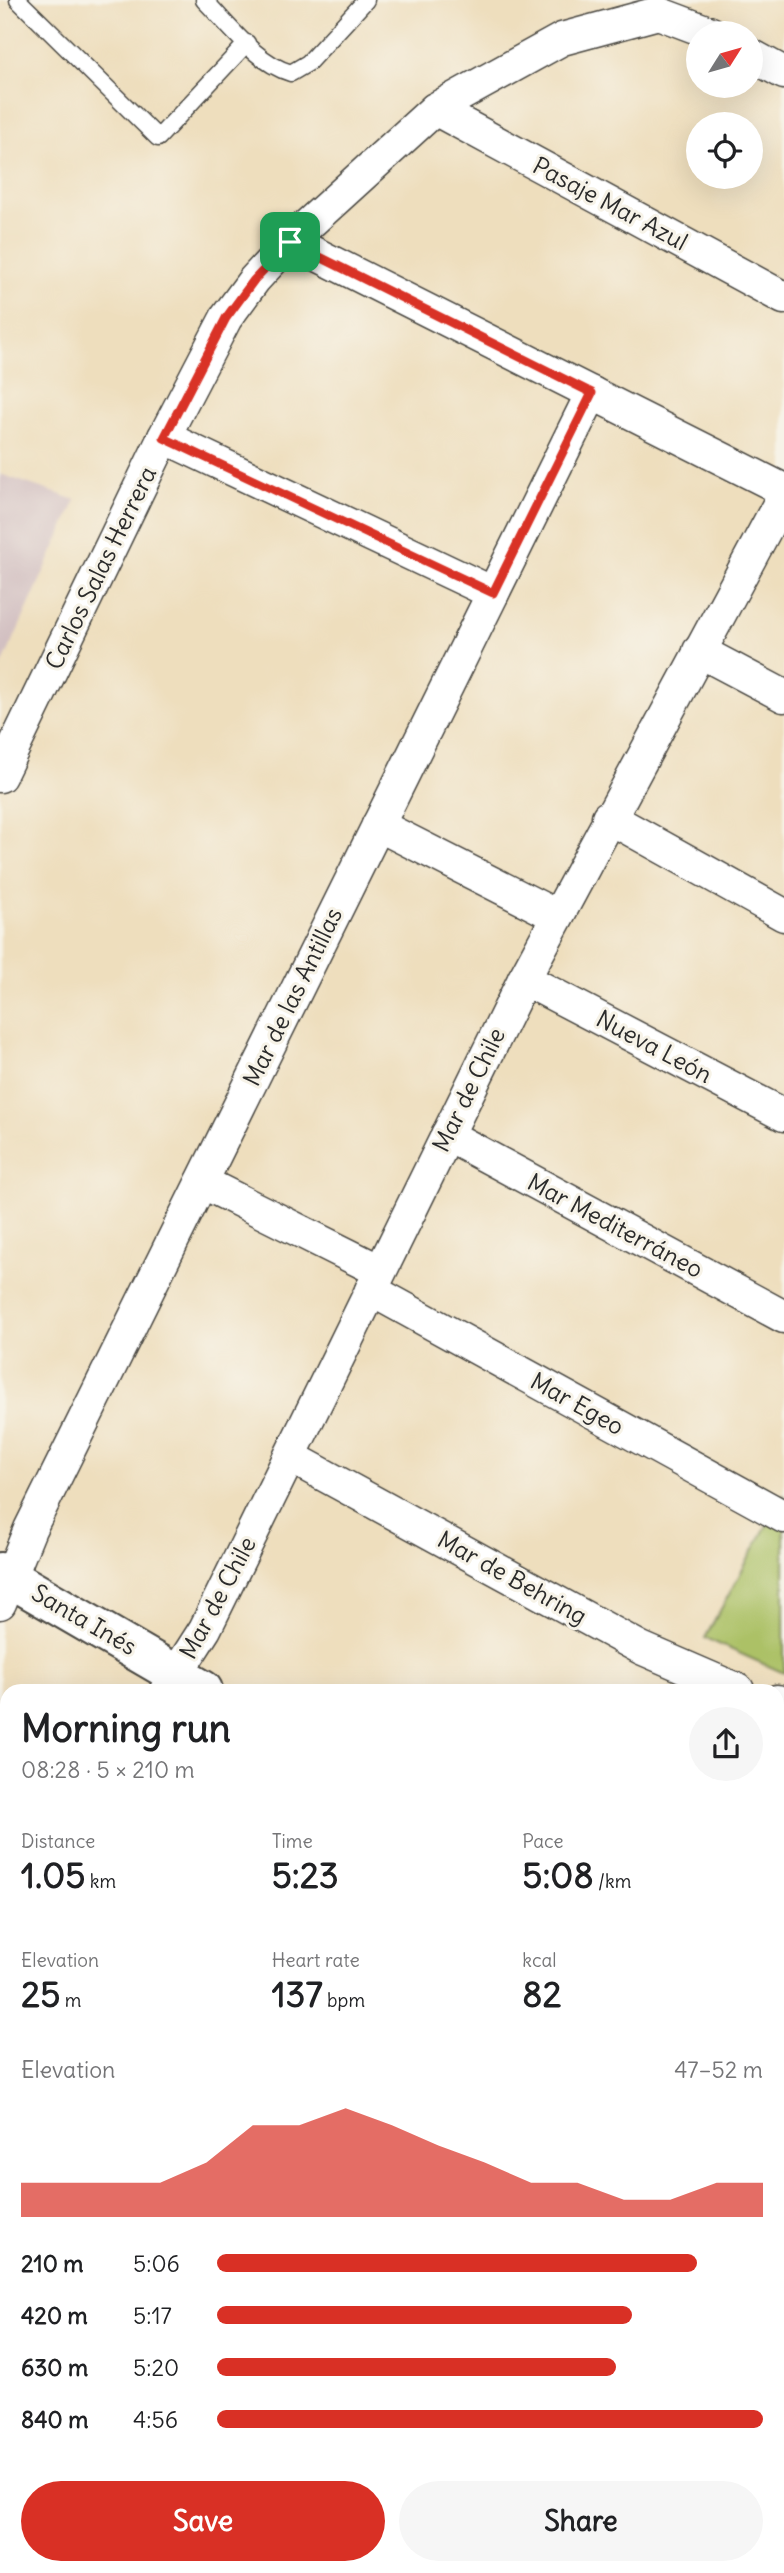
<!DOCTYPE html>
<meta charset="utf-8">
<style>
:root{--surface:#fff;--page:#f6f6f6;--text:#202124;--muted:#757577;--accent:#d93025}
body{margin:0;font-family:Delius,sans-serif;background:var(--page);color:var(--text);height:100vh;display:flex;flex-direction:column;font-size:26px;white-space:nowrap}
*{box-sizing:border-box;margin:0}
p{font-size:23px;color:var(--muted)}
.icon{flex:none;width:38px;height:38px;fill:none;stroke:currentColor;stroke-width:2;stroke-linecap:round;stroke-linejoin:round}
.map{position:relative;flex:1;overflow:hidden}
.details{position:absolute;left:0px;top:1684px;width:784px;height:891px;display:flex;flex-direction:column;background:var(--surface);border-radius:21px 21px 0 0;box-shadow:0 7px 28px #0002}
.details>*{flex:none}
.needle{width:46px;rotate:53deg}
.fabs{position:absolute;left:686px;top:21px;display:grid;gap:14px}
.fabs a{display:grid;place-items:center;width:77px;height:77px;border-radius:50%;background:var(--surface);box-shadow:0 7px 28px #0002;font-size:35px}
.pin{position:absolute;display:grid;place-items:center;width:60px;height:60px;color:#fff;margin:-30px;border-radius:14px;box-shadow:0 4px 10px #0006}
.round{display:grid;place-items:center;flex:none;width:74px;height:74px;border-radius:37px;background:var(--page)}
.overview{display:flex;align-items:center;justify-content:space-between;height:119px;padding:0 21px}
h1{font-size:38px;font-weight:700;line-height:52px}
.stats{display:grid;grid-template-columns:repeat(3,1fr);gap:10px;height:119px;padding:7px 21px}
.stats div{display:grid;align-content:center}
.stats b{font-size:35px;font-weight:700}
.stats small{font-size:19px;font-weight:400}
.stats p{font-size:19px}
.chart{height:196px;padding:14px 21px}
.chart p{display:flex;justify-content:space-between}
.chart svg{width:100%;height:126px;margin-top:7px;fill:var(--accent);opacity:.7}
.action{display:flex;gap:14px;margin-top:auto;padding:14px 21px}
.action a{flex:1;height:80px;border-radius:42px;background:var(--accent);color:#fff;font-size:28px;font-weight:700;line-height:80px;text-align:center}
.action a+a{background:var(--page);color:var(--text)}
ul{padding:0 21px;list-style:none;font-size:23px}
li{display:grid;grid-template-columns:112px 84px 1fr;align-items:center;height:52px}
li i{height:18px;border-radius:9px;background:var(--accent)}
.map>svg:first-child{display:block}
</style>
<div class="map">
<svg width="784" height="2573" viewBox="0 0 784 2573">
<rect width="100%" height="100%" fill="#f7f3e8"/>
<filter id="ink" filterUnits="userSpaceOnUse"><feTurbulence type="fractalNoise" baseFrequency=".0143" numOctaves="2"/><feDisplacementMap in="SourceGraphic" scale="14" xChannelSelector="R" yChannelSelector="G"/><feConvolveMatrix kernelMatrix="1 2 1 2 8 2 1 2 1" color-interpolation-filters="sRGB"/></filter>
<filter id="wash" filterUnits="userSpaceOnUse"><feTurbulence type="fractalNoise" baseFrequency=".00686" numOctaves="4" result="noise"/><feDisplacementMap in="SourceGraphic" scale="28" xChannelSelector="R" yChannelSelector="G"/><feGaussianBlur stdDeviation="1.57" result="paint"/><feColorMatrix in="noise" values="0 0 0 0 0 0 0 0 0 0 0 0 0 0 0 0 0 1.4 0 .05"/><feComposite in="paint" operator="in"/></filter>
<g filter="url(#wash)">
<rect width="100%" height="100%" fill="#eedebd"/>
<polygon fill="#d2bfc1" points="0,474 76,500 0,670"/>
<polygon fill="#acc166" stroke="#6c7648" stroke-width="2" points="784,1494 784,1673 705,1638"/>
<g id="blocks">
<g fill="#db9fb7">
<polygon points="777,1742 784,1745 784,1821 777,1837"/>
<polygon points="777,1907 784,1910 784,1959 777,1956"/>
</g>
</g>
</g>
<g filter="url(#ink)">
<use href="#blocks" fill-opacity="0" stroke="#484641" stroke-width="2"/>
<g fill="none" stroke-linecap="round" stroke-linejoin="round">
<defs>
<g id="service">
<polyline points="18,0 158,138 247,43"/>
<path d="M204,0C229,25 256,63 291,73L308,63L366,0"/>
</g>
<g id="minor">
<polyline points="751,55 784,73"/>
<polyline points="435,109 784,298"/>
<polyline points="290,241 784,490"/>
<polyline points="164,437 493,593"/>
<polyline points="699,651 784,696"/>
<polyline points="0,776 164,437 226,318 254,280 290,241 435,109 562,39 658,13 711,33"/>
<polyline points="608,817 784,915"/>
<polyline points="378,825 557,916"/>
<polyline points="524,979 784,1115"/>
<polyline points="447,1135 784,1317"/>
<polyline points="202,1182 380,1271"/>
<polyline points="371,1290 784,1517"/>
<polyline points="291,1457 641,1648 738,1690"/>
<polyline points="0,1603 30,1529 592,393"/>
<polyline points="166,1690 205,1629 524,979 784,495"/>
<polyline points="777,1701 784,1703"/>
<polyline points="0,2023 7,2008"/>
<polyline points="0,2210 7,2213"/>
<polyline points="0,2435 7,2420"/>
<polyline points="777,2450 784,2451"/>
<polyline points="416,2567 426,2573"/>
<polyline points="228,2573 231,2567"/>
</g>
<g id="tertiary">
<polyline points="0,1572 203,1690"/>
<polyline points="777,2076 784,2081"/>
</g>
</defs>
<use href="#service" stroke="#484641" stroke-width="19"/>
<use href="#minor" stroke="#484641" stroke-width="35"/>
<use href="#tertiary" stroke="#484641" stroke-width="42"/>
<use href="#service" stroke="#fff" stroke-width="16"/>
<use href="#minor" stroke="#fff" stroke-width="32"/>
<use href="#tertiary" stroke="#fff" stroke-width="38"/>
</g>
</g>
<g fill="none" stroke-linecap="round" stroke-linejoin="round" filter="url(#ink)">
<defs>
<polygon id="route" points="290,242 592,393 493,593 164,438 226,318 254,280"/>
</defs>
<use href="#route" stroke="#fff" stroke-width="14"/>
<use href="#route" stroke="#d93025" stroke-width="9"/>
</g>
<g text-anchor="middle" stroke-width="6" stroke-linejoin="round" paint-order="stroke">
<g font-size="24" fill="#2b2b2b" stroke="#f7f3e8">
<text transform="translate(610 204) rotate(28)" y="8">Pasaje Mar Azul</text>
<text transform="translate(101 568) rotate(-64)" y="8">Carlos Salas Herrera</text>
<text transform="translate(293 997) rotate(-64)" y="8">Mar de las Antillas</text>
<text transform="translate(654 1047) rotate(28)" y="8">Nueva León</text>
<text transform="translate(469 1090) rotate(-64)" y="8">Mar de Chile</text>
<text transform="translate(615 1226) rotate(28)" y="8">Mar Mediterráneo</text>
<text transform="translate(577 1404) rotate(29)" y="8">Mar Egeo</text>
<text transform="translate(512 1578) rotate(29)" y="8">Mar de Behring</text>
<text transform="translate(218 1598) rotate(-62)" y="8">Mar de Chile</text>
<text transform="translate(84 1620) rotate(30)" y="8">Santa Inés</text>
</g>
</g>
</svg>
<div class="fabs">
<a><svg class="needle" viewBox="-14 -14 28 28"><path d="M0-13l5 13h-10z" fill="#e53935"/><path d="M0 13l5-13h-10z" fill="#757577"/></svg></a>
<a><svg class="icon" aria-label="locate" viewBox="0 0 24 24"><circle cx="12" cy="12" r="6"/><path d="M12 2v4M12 18v4M2 12h4M18 12h4"/></svg></a>
</div>
<div class="pin" style="left:290px;top:242px;background:#1e9e55"><svg class="icon" aria-label="arrive" viewBox="0 0 24 24"><path d="M6 21V4h12l-3 4 3 4H6"/></svg></div>
<section class="details">
<div class="overview"><div><h1>Morning run</h1><p>08:28 · 5 × 210 m</p></div><a class="round"><svg class="icon" aria-label="share" viewBox="0 0 24 24"><path d="M12 15V3M7 8l5-5 5 5M5 13v7h14v-7"/></svg></a></div>
<div class="stats">
<div><p>Distance</p><b>1.05<small> km</small></b></div>
<div><p>Time</p><b>5:23</b></div>
<div><p>Pace</p><b>5:08<small> /km</small></b></div>
</div>
<div class="stats">
<div><p>Elevation</p><b>25<small> m</small></b></div>
<div><p>Heart rate</p><b>137<small> bpm</small></b></div>
<div><p>kcal</p><b>82</b></div>
</div>
<div class="chart"><p><span>Elevation</span>47–52 m</p>
<svg viewBox="0 0 160 44" preserveAspectRatio="none"><path d="M0 44V32L10 32L20 32L30 32L40 25L50 12L60 12L70 6L80 12L90 19L100 25L110 32L120 32L130 38L140 38L150 32L160 32V44z"/></svg>
</div>
<ul>
<li><b>210 m</b>5:06<i style="width:88%"></i></li>
<li><b>420 m</b>5:17<i style="width:76%"></i></li>
<li><b>630 m</b>5:20<i style="width:73%"></i></li>
<li><b>840 m</b>4:56<i style="width:100%"></i></li>
</ul>
<div class="action"><a>Save</a><a>Share</a></div>
</section>
</div>
